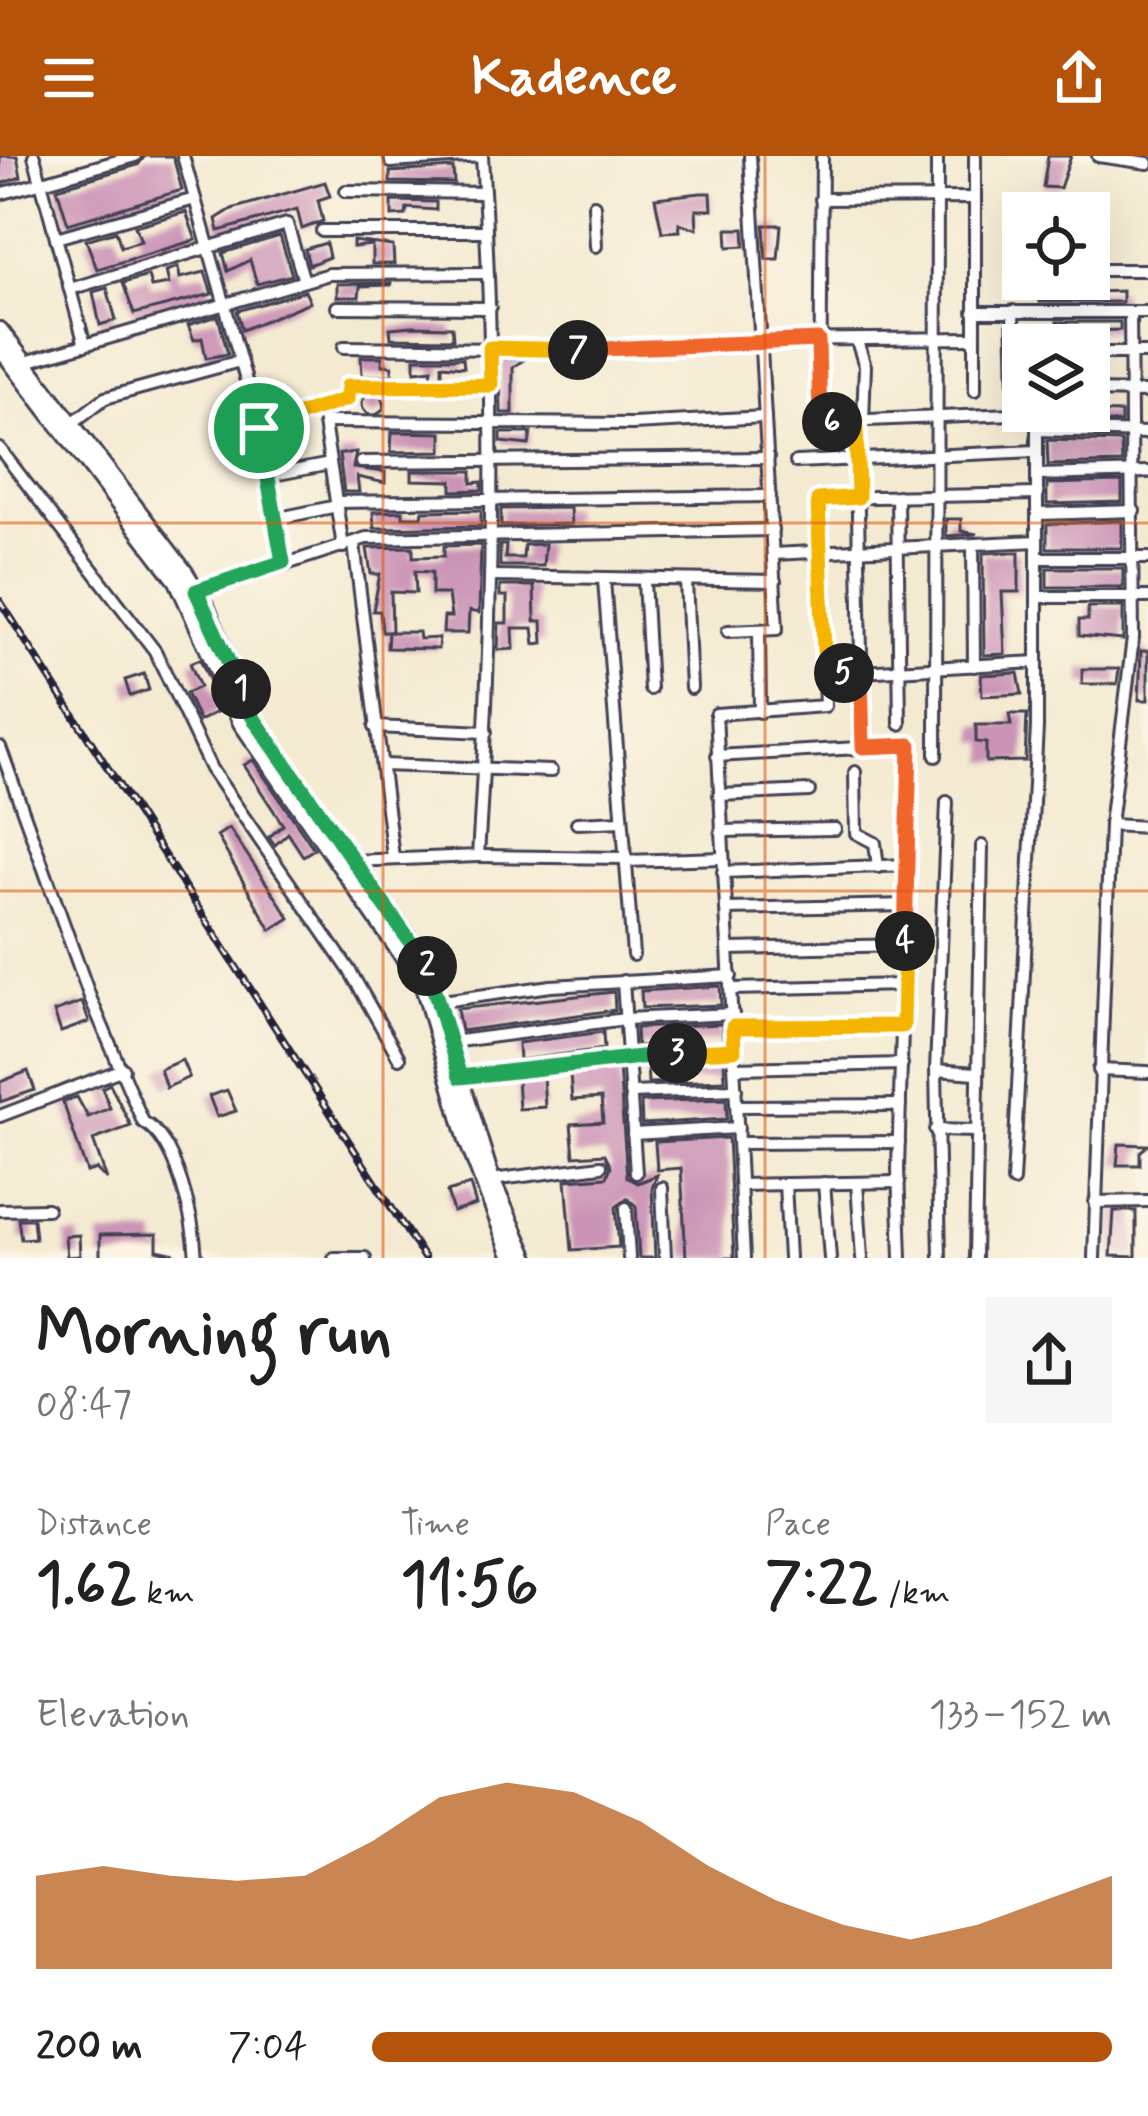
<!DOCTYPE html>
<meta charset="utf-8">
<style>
:root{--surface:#fff;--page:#f6f6f6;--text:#222;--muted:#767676;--accent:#b45309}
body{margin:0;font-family:Mynerve,sans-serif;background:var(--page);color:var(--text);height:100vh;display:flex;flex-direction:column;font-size:45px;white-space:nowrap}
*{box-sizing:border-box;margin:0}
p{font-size:39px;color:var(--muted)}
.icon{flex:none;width:66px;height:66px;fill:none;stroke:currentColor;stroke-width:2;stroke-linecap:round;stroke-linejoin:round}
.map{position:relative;height:1102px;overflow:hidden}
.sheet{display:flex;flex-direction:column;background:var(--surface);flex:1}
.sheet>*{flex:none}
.buttons{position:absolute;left:1002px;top:36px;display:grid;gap:24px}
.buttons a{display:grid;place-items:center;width:108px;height:108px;border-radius:0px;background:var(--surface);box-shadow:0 12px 48px #0002;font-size:60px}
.pin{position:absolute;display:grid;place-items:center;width:102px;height:102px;color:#fff;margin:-51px;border:6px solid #fff;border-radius:50%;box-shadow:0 3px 12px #0007}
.km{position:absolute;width:60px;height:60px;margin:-30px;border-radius:50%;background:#222;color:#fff;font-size:33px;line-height:60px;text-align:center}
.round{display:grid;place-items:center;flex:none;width:126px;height:126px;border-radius:0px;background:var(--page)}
.summary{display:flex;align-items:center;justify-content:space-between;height:204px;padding:0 36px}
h1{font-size:66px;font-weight:700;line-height:90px}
.figures{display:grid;grid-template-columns:repeat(3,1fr);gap:18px;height:204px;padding:12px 36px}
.figures div{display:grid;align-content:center}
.figures b{font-size:60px;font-weight:700}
.figures small{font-size:33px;font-weight:400}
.figures p{font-size:33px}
.chart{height:336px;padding:24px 36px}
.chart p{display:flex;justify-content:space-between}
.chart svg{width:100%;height:216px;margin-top:12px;fill:var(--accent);opacity:.7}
ul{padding:0 36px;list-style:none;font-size:39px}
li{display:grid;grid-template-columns:192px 144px 1fr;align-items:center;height:90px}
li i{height:30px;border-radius:15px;background:var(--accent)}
header{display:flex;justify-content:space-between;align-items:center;height:156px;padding:0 36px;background:var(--accent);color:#fff;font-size:54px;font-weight:700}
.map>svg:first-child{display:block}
</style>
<header><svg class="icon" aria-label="menu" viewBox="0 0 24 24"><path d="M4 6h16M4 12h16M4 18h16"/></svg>Kadence<svg class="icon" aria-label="share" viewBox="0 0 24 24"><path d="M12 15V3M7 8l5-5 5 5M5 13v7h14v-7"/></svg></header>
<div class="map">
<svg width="1148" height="1102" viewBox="0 0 1148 1102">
<rect width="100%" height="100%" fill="#fcf5e5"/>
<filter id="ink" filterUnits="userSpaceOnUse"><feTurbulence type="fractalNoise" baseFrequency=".00833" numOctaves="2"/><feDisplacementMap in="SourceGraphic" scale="24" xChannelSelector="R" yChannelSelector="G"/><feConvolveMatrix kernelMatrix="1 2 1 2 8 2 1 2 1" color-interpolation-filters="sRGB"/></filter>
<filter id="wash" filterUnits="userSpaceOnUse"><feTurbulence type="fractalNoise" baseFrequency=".004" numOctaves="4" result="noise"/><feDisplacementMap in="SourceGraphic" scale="48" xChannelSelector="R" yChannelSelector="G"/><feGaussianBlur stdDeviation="2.7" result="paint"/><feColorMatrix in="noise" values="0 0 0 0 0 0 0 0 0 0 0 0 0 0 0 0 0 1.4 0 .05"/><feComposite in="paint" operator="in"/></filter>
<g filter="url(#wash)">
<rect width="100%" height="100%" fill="#f4ead1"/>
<g id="blocks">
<g fill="#cb93b6">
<polygon points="0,0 17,0 21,21 0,28"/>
<polygon points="145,0 173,0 182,34 68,68 57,32 138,9"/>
<polygon points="1048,0 1071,0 1060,32 1043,31"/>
<polygon points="453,12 454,27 390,26 390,16"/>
<polygon points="325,26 330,40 318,44 323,65 302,73 297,53 219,75 216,63 232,53"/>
<polygon points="701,37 711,37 712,54 696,54 697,73 679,67 680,75 662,76 655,42"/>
<polygon points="392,45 436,46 436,54 407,52 406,59 392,60"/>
<polygon points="186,56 196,84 97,113 86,84 116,75 121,91 141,85 135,70"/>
<polygon points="764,69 781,69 778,103 766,103"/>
<polygon points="727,73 744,73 745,90 728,91"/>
<polygon points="280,80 292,119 257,128 250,104 228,115 223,97"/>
<polygon points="353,85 393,90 394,108 372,108 372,89 353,91"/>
<polygon points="326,87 329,101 309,109 305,93"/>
<polygon points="178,111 180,122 205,116 212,138 134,158 123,127 148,120 151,131 169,128 166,115"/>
<polygon points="337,128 391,127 391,129 360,130 359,141 337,141"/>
<polygon points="107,132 116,164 100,169 93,136"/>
<polygon points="305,135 310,146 242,174 237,155"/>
<polygon points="1122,135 1122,146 1040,146 1040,138"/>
<polygon points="218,160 228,198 206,202 202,182 194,184 188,169"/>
<polygon points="1057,166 1120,166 1120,174 1090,175 1090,187 1084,189 1035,189 1035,173 1058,173"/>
<polygon points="412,170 452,171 453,183 391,182 390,172"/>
<polygon points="361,201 382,201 382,209 392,210 392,219 362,220"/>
<polygon points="415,202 463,202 464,211 442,209 442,220 431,220 432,213 415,215"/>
<polygon points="500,203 525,203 513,211 513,257 501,257"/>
<circle cx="373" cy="248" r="11"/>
<polygon points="1047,255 1121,257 1121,267 1047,265"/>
<polygon points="392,276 442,277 442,295 391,296"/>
<polygon points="501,277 531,277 529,289 501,286"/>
<polygon points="1047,284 1121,286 1122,307 1048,309"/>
<polygon points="356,296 353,312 385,316 385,327 357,321 359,336 344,336 339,298"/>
<polygon points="412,315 472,315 472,327 482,326 482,334 452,335 452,325 412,324"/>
<polygon points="1122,326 1122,346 1047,348 1047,328"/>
<polygon points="570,352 571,368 501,370 501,353"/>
<polygon points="481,354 481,370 374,372 373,356 403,355 403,361 422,361 423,355"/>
<polygon points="946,363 961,363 961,375 977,378 946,380"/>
<polygon points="1122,365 1122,392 1047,392 1047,368"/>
<polygon points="545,388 543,410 500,410 500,389 506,389 505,402 523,402 524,389"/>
<polygon points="481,389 479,457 469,455 468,477 443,477 444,461 451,461 448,438 432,438 432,416 415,415 416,437 391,436 392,476 382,476 380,455 373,455 380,418 371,418 367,392 413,391 413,401 444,400 444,390"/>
<polygon points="1019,396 1019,436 1002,436 1005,498 984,499 983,397"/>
<rect x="1047" y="412" width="76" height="19"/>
<polygon points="500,430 534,430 535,465 542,465 543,487 535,488 533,472 513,472 514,493 498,494 499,467 507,467 507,440 500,440"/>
<polygon points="1088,451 1123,451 1123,484 1079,480 1079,464 1088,464"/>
<polygon points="388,476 419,476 420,483 439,482 438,493 387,492"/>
<polygon points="1141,495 1148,495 1148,544 1139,544"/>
<polygon points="200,503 222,553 199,565 186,537 200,531 190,507"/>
<polygon points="1082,513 1119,513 1117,528 1082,528"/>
<polygon points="1018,517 1022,538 982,540 981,519"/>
<polygon points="144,518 149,534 130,540 125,524"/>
<polygon points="1009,558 1027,558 1025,605 986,606 986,587 976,586 976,569 1011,569"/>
<polygon points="253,604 314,693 303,700 288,677 275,689 269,681 283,669 244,609"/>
<polygon points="229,672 290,762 271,774 217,680"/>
<polygon points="720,830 721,849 642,852 641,835"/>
<polygon points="614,836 615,854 461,875 457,853"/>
<polygon points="82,846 89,866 61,876 54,856"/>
<polygon points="722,868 723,885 637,890 636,872"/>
<polygon points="603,876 604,893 519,904 518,887"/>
<polygon points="182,904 189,921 166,932 160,913"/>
<polygon points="724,904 725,924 648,927 647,909"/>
<polygon points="619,911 627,1021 638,1027 657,1019 652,1032 655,1102 639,1102 636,1050 627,1042 616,1051 619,1091 572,1094 566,1024 607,1021 611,1010 605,998 574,1000 571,968 603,966 601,942 572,944 570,917"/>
<polygon points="28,915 35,934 0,946 0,926"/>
<polygon points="543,920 545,951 519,953 517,923"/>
<polygon points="110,928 131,970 93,984 107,1024 96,1013 87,1016 63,946 77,941 88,961 110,952 102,932"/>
<polygon points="227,934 236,955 217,961 209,940"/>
<polygon points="726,943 727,963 642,968 641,946"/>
<polygon points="728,982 734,1102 686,1102 681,1012 657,1014 655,986"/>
<polygon points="1119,988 1148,989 1140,996 1140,1009 1117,1009"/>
<polygon points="470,1029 476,1049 453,1056 447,1036"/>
<polygon points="1114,1055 1136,1055 1136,1101 1111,1100"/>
<polygon points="18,1063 33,1063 35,1082 21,1083"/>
<polygon points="157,1078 157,1094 175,1098 100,1102 100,1079"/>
<polygon points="79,1079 80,1100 67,1101 65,1080"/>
</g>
</g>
</g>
<g filter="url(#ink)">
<use href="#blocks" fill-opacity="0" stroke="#424052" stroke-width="3"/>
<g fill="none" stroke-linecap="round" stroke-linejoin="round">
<defs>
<g id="minor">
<polyline points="34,0 85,189"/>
<polyline points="183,0 261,278 283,406"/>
<polyline points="975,0 975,234"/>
<polyline points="1098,0 1148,7"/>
<polyline points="822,2 820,266 1037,257"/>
<polyline points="346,35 484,37"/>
<polyline points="0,38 135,0"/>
<polyline points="821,43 975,42"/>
<polyline points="594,49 596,90"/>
<polyline points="322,75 484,75"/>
<polyline points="56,82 195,43"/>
<polyline points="1089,114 1148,114"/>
<polyline points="70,133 287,68 304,125"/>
<polyline points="337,151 490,152"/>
<polyline points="1013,155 1015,235"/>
<polyline points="974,156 1148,156"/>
<polyline points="857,185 865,210 863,265"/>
<polyline points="344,191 576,194 761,184 974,182"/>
<polyline points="1089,197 1148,197"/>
<polyline points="22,207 329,118 484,117"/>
<polyline points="1089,235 1148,236"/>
<polyline points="322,254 347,243 348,230 491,229"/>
<polyline points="856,265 863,591"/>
<polyline points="325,266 633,268 765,261"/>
<polyline points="71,268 105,242 240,205"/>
<polyline points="259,272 322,254 343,391"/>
<polyline points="1037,274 1148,277"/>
<polyline points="0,293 155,495 211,613 350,815 399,902"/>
<polyline points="361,306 768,302"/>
<polyline points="796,306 1037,295"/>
<polyline points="1038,319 1148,316"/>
<polyline points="268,320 330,308"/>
<polyline points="897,340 900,568"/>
<polyline points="336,346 770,340"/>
<polyline points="1039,358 1134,355"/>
<polyline points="275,363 337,350"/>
<polyline points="354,388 393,701"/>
<polyline points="973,389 974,510"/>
<polyline points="773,398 1037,385"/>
<polyline points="1040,402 1148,402"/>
<polyline points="491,420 775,425"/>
<polyline points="604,424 633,799"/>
<polyline points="644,425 650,533"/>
<polyline points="686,425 691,532"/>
<polyline points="185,441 366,382 772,374"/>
<polyline points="1041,441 1148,441"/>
<polyline points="759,474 760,556"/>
<polyline points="728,475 777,473 750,0"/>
<polyline points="825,518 1037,506"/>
<polyline points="375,571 486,576"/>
<path d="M0,591L90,841L143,966C177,983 194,1066 196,1102"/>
<polyline points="717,600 910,589 898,1013 901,1102"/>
<polyline points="936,600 937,0"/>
<polyline points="382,609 551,615"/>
<polyline points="855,616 856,677 875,687 878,711"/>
<polyline points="719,639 809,635"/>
<polyline points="577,667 622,665"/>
<polyline points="1110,669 1148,671"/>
<polyline points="721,675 835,673"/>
<polyline points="478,700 625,702"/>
<path d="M351,705L478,700C493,467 497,233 482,0L391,6L390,0"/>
<polyline points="626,705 722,702"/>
<polyline points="723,716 909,709"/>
<polyline points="726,753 908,749"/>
<polyline points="729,793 905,789"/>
<polyline points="623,825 636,1017"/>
<polyline points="731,833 904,829"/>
<polyline points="435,846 551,830 731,820"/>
<polyline points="733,871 903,870"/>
<polyline points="451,886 625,863 733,858"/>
<polyline points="735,912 902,908"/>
<polyline points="936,914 976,917"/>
<polyline points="1099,914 1148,916"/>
<polyline points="457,921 627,900 734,894"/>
<polyline points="630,937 736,933"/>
<polyline points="737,950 900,949"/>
<polyline points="0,960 123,913"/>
<polyline points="935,974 975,975"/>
<polyline points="633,978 738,972"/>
<polyline points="739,987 899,986"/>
<polyline points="492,1024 601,1010"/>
<polyline points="1013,1025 1037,571 1037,255"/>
<polyline points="824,1027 830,1102"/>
<polyline points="857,1027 862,1102"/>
<polyline points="785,1028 789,1102"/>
<polyline points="741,1029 899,1026"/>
<polyline points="662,1032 665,1102"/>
<polyline points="1095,1046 1148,1045"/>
<polyline points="626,1052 629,1102"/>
<polyline points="0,1054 47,1053"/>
<polyline points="334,1102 365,1102"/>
<polyline points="744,1102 716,558 825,550 818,342 1038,338"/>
<polyline points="940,1102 936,914 947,646"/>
<polyline points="975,1102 982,690"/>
<polyline points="1094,1102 1110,669 1133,482 1130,156"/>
</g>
<g id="tertiary">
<polyline points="0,174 185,416 207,452 252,560 424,803 492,1024 527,1102"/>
<polyline points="0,192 177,425 241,567 423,830 467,985 512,1102"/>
</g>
</defs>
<use href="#minor" stroke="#424052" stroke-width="16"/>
<use href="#tertiary" stroke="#424052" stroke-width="20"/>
<use href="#minor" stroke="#fff" stroke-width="10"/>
<use href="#tertiary" stroke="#fff" stroke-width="14"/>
<defs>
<polyline id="rail" points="0,445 424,1102"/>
</defs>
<use href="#rail" stroke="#22223b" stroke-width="8"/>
<use href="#rail" stroke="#fcf5e5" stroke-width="3" stroke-dasharray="9" stroke-linecap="butt"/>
</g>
</g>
<g fill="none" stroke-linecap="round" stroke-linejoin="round" filter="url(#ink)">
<defs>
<polyline id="split-1" points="241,533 196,435 283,406 259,272"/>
<polyline id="split-2" points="241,533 252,560 427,810"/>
<polyline id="split-3" points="427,810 460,921 677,897"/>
<polyline id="split-4" points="677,897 734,894 733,871 903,870 905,785"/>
<polyline id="split-5" points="844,517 861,516 863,591 910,589 905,785"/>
<polyline id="split-6" points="832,266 856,265 858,341 818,344 825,518 844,517"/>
<polyline id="split-7" points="578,194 818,184 820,266 832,266"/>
<polyline id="split-8" points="259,272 347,243 348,230 491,229 490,192 578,194"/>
</defs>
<use href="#split-1" stroke="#fff" stroke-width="24"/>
<use href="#split-2" stroke="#fff" stroke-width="24"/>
<use href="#split-3" stroke="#fff" stroke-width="24"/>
<use href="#split-4" stroke="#fff" stroke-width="24"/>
<use href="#split-5" stroke="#fff" stroke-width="24"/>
<use href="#split-6" stroke="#fff" stroke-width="24"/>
<use href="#split-7" stroke="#fff" stroke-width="24"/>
<use href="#split-8" stroke="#fff" stroke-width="24"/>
<use href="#split-1" stroke="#22a559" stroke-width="15"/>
<use href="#split-2" stroke="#22a559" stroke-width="15"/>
<use href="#split-3" stroke="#22a559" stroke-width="15"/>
<use href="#split-4" stroke="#f5b400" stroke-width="15"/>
<use href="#split-5" stroke="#f0652b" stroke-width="15"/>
<use href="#split-6" stroke="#f5b400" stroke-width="15"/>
<use href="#split-7" stroke="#f0652b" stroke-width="15"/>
<use href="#split-8" stroke="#f5b400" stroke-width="15"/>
</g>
<path fill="none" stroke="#de560e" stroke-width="3" stroke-opacity="0.55" d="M383,0V1102M765,0V1102M0,367H1148M0,735H1148"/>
</svg>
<div class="buttons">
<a><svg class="icon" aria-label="locate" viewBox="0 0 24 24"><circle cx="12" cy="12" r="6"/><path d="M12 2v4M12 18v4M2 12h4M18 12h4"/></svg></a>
<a><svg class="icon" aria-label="layers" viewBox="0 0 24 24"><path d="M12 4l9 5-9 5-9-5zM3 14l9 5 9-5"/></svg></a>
</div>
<div class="pin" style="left:259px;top:272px;background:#1e9e55"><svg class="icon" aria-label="arrive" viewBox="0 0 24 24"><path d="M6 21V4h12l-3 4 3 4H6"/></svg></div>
<b class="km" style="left:241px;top:533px">1</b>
<b class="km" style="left:427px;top:810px">2</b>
<b class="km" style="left:677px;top:897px">3</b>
<b class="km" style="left:905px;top:785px">4</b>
<b class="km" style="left:844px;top:517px">5</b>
<b class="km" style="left:832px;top:266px">6</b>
<b class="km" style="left:578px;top:194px">7</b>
</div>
<section class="sheet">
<div class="summary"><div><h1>Morning run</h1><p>08:47</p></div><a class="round"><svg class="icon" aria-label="share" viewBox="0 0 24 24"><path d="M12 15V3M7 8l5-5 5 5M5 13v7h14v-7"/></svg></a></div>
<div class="figures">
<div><p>Distance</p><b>1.62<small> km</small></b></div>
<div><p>Time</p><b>11:56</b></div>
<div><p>Pace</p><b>7:22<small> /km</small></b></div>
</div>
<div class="chart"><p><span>Elevation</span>133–152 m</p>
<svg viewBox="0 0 160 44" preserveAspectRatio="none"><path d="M0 44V25L10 23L20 25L30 26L40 25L50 18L60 9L70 6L80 8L90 14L100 23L110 30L120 35L130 38L140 35L150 30L160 25V44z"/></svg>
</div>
<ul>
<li><b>200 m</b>7:04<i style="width:100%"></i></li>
</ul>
</section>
